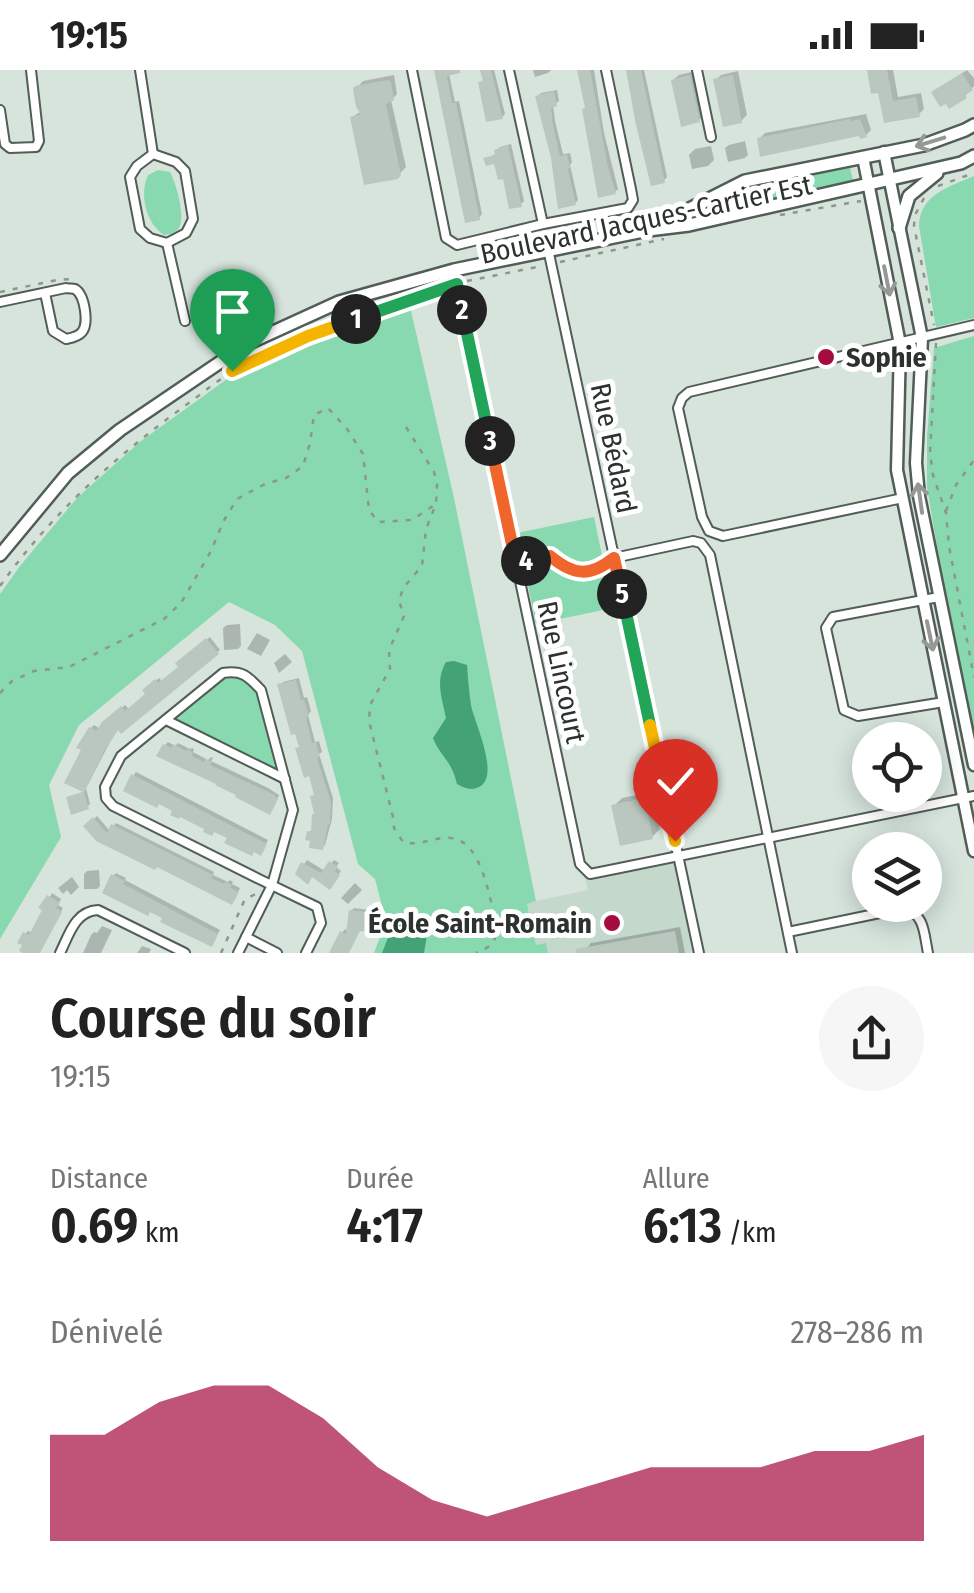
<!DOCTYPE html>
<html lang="fr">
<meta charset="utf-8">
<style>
:root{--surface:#fff;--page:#f6f6f6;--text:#222;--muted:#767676;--accent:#a50c40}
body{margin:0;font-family:"Fira Sans Condensed",sans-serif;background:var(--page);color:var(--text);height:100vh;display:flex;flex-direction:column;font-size:38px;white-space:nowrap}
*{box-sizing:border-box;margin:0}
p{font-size:32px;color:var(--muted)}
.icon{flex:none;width:55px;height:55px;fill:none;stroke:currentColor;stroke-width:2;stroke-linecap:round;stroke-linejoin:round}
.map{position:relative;height:883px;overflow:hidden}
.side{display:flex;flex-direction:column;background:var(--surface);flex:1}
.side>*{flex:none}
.fabs{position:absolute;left:852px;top:652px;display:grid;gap:20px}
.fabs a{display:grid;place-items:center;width:90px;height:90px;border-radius:50%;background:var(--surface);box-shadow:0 5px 25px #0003;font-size:50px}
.pin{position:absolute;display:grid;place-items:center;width:85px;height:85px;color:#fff;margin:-102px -42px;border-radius:50% 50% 50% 0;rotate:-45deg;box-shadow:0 0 10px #0007}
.pin .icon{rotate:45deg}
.km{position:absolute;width:50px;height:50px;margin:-25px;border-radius:50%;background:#222;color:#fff;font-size:28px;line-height:50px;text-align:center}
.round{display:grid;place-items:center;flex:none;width:105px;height:105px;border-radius:52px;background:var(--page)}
.headline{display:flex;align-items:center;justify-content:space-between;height:170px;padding:0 50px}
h1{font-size:55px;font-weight:600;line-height:75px}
.stats{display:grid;grid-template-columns:repeat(3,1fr);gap:15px;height:170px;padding:10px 50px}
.stats div{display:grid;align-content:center}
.stats b{font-size:50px;font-weight:600}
.stats small{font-size:28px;font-weight:400}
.stats p{font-size:28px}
.chart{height:280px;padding:20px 50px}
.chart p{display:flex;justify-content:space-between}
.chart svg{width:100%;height:180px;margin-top:10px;fill:var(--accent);opacity:.7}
.status{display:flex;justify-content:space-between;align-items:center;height:70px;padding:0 50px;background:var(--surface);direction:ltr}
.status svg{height:28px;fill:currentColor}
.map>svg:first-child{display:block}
</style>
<div class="status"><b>19:15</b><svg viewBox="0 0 49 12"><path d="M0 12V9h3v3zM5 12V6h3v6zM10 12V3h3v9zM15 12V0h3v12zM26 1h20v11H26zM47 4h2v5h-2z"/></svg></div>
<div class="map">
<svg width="974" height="883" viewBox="0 0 974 883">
<rect width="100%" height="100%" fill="#d6e4dc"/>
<polygon fill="#c4d8cc" points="678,785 699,883 548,883 546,874 536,875 527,833 588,820 584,800 590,804"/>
<g fill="#88d9b0">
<polygon points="850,96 853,111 685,152 684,147 738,119"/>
<path d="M158,100L170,102C176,113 186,147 179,158C174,164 171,164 164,165C146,153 139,125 148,105Z"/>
<path d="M974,106V248L936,257L919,156C920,124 949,117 974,106Z"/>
<polygon points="409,232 454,428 536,831 527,834 536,875 546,873 548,883 374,883 386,851 375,809 358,794 302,581 275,555 229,532 79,655 49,715 61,767 0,869 0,524 20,496 77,428 141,371 234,304 310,269"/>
<polygon points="974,266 974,664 945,525 927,417 927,367 934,278"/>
<polygon points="594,447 613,538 536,554 517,463"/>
<polygon points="236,601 261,620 285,709 166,650 223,603"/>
</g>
<g fill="#44a277">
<path d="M454,591L467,595C468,608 469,622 471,635C474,652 501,706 479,717C471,721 464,718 457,714C451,689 441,688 433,668L446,648C442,628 435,611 446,592Z"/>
<polygon points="402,848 418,849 428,859 424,883 382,883 394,852"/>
</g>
<g fill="#0003">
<polygon points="436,0 453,0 449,4 455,32 459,31 482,144 479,148"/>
<polygon points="483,0 494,0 505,44 502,47 480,13 485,8"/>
<polygon points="533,0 551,0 548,3 535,7"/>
<polygon points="579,0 594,0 604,63 618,119 615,122 588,37"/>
<polygon points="627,0 644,0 667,107 664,110"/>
<polygon points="870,0 893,0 898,27 921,23 924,39 919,44 886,50 880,20"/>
<polygon points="967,0 974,8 974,16 965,26 934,22"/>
<polygon points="696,1 705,45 699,50 673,10 679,5"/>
<polygon points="738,1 747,45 741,51 716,10 721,5"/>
<polygon points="394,5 397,24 391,30 406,97 397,106 352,47 362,41 355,20 363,11"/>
<polygon points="557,20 559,31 553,35 555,51 563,84 570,83 572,92 570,95 578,130 575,133 553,88 538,26 541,23"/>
<polygon points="866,44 871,60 866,65 861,63 759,69 765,63"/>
<polygon points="745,71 748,85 745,88 728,92 725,78 729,75"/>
<polygon points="511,74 524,131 521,134 496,91 486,89 497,83 497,80 500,77"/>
<polygon points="711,76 714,90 708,96 692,99 689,85 695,79"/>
<polygon points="240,554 241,576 238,579 224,580 223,558 227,555"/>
<polygon points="257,563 270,570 261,586 247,579"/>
<polygon points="210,567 220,580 121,660 118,657 86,718 90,734 87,737 69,728 85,721 67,712 91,658 94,655 100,659 108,649 125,635 129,639 148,624 145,620 159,608 163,612 182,597 178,593"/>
<polygon points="285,584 292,592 279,603 274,593"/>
<polygon points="299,608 304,628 307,627 311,641 308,645 315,672 319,671 322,682 319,684 333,728 332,749 325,775 322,778 309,762 314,758 316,723 280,615 283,612"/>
<polygon points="168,672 175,676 178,673 190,679 192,678 194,679 193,682 208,690 211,687 213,688 211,691 268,718 279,725 273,739 165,675"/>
<polygon points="136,702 268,770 263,780 207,758 175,740 133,706"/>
<polygon points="652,722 660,759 652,767 614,736 622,728"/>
<polygon points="97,746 110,761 116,753 214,802 213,805 228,812 230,810 233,812 232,814 240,818 235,829 87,756"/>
<polygon points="307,790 325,801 334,790 339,793 336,797 341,801 333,813 313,805 298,803"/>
<polygon points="99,800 100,816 97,819 84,819 84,804 87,801"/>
<polygon points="116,803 126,808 125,810 220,860 214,870 150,839 113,806"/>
<polygon points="72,807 79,817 71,825 67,820 63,824 58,818"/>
<polygon points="355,813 362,820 348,834 341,828"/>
<polygon points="52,823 61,829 58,835 63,838 38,883 24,883 25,864 28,861 33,863"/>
<polygon points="354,838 377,841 375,857 372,860 360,859 348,883 330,883 342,863 345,859 349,861 351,841"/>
<polygon points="102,856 112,860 101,883 83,883 91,865 94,862 97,863"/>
<polygon points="680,857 685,883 587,883 586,879 591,873"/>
<polygon points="142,876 151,879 149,883 137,883"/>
</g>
<g fill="#b9c7bf">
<polygon points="434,0 460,0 460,3 447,6 452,33 456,33 480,150 465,153"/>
<polygon points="480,0 491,0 503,49 486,52 478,12 483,11"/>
<polygon points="577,0 590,0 608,97 616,124 598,128 582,39 585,38"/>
<polygon points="626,0 641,0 665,113 651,116 636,55"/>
<polygon points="867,0 887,0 893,31 916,27 920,47 884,53 878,23 871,24"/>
<polygon points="962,3 973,20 965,25 967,28 949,39 946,34 940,37 931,22"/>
<polygon points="690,5 700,52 681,57 671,10"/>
<polygon points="733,5 742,53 723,57 713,9"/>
<polygon points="388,10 391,12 394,30 386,34 401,105 398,109 364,115 350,47 361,44 356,37 353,19 355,16"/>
<polygon points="554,21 557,36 551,38 553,55 560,86 567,84 570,98 568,99 576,135 558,139 551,88 535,26"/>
<polygon points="850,49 851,51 860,49 867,67 860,69 859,66 760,87 757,68"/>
<polygon points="508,75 522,137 509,139 503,109 498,110 494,94 486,96 483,88 495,85 494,80"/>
<polygon points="206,568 219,584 121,664 118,660 105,680 84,723 89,739 71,745 66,727 83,722 64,713 81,680 76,678 89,657 96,661 102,652 121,636 125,641 145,624 142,620 155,609 158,613 178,597 175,593"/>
<polygon points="296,610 301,630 304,629 309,647 306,648 312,673 316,672 320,687 317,688 331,732 330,754 328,754 323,780 309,778 310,771 305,770 307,761 311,762 312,744 314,744 310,726 314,725 309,706 304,708 295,678 299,677 295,664 291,665 277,614"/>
<polygon points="163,674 171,678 173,674 186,681 187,679 193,683 192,686 204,692 205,689 212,692 210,695 273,724 278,729 270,745 235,727 236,725 215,715 216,714 156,686"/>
<polygon points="131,704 267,774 261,786 254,782 252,786 224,773 227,768 214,762 212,766 203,762 204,759 180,747 179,749 170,745 172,741 159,734 157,738 123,721"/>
<polygon points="645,728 653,769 620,776 611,735"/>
<polygon points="93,747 107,763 111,754 213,805 211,808 224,814 225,812 232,815 230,818 239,822 232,835 157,797 155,800 96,771 83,756"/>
<polygon points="329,791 338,797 335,801 340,805 330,820 312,807 308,815 295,804 301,792 321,803"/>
<polygon points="111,804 125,811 123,814 218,864 212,877 160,852 162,848 150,842 148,846 102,823"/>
<polygon points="47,825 60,833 56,838 62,842 40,883 23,883 19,881 22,875 17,873 23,862 29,865 42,840 38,838"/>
<polygon points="349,840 375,843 373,863 360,861 349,883 329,883 340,861 346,864"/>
<polygon points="675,861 679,883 576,883 576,879"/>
</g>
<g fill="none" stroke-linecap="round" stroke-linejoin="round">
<defs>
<g id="minor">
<polyline points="140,0 153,84"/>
<polyline points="412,0 446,168 457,175 543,154 628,138 633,130 631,119 606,0"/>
<polyline points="509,0 543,154"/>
<polyline points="697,0 711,67"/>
<polyline points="0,40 5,74 10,78 36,77 39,71 31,0"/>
<polygon points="153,84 176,92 185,101 193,149 186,163 167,173 150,168 140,159 130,107 137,96"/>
<polyline points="167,173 185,251"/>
<polyline points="548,179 699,883"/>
<polyline points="454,200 580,794 590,804 615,799 974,726"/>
<path d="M0,232L66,218C69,219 72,218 75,219C85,225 89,254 82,262C78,267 71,268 66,269L53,261L45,223"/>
<polyline points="903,428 723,466 709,461 702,447 678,338 682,328 689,322 974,255"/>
<polyline points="614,488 693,471 701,473 710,485 792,883"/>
<polyline points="939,527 833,547 826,558 844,640 858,646 944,632"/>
<polyline points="166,650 285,709"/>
<path d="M788,862L904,838C925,844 924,864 928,883"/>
<polyline points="246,867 277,883"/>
<path d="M60,883C69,865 75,841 98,840L185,883"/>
<path d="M238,883L272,815L293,740L261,620C248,606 242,600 223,603L121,686L105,717L106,728L113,736L259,809L317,837L321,853L306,883"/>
</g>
<g id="tertiary">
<polyline points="884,82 922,268 916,393 919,426 974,695"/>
<polyline points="863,87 900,274 897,400 974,781"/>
</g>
<g id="secondary">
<polyline points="656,156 745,111 924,75 965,60 974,55"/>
<polyline points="899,158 909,126 937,103"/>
<polyline points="0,485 68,403 120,360 247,274 339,232 454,200 648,160 689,155 961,93 974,86"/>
</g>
</defs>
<use href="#minor" stroke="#515d56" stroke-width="12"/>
<use href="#tertiary" stroke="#515d56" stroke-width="15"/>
<use href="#secondary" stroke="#515d56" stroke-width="16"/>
<g stroke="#8b968f" stroke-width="2.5" stroke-dasharray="5 8" stroke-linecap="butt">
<polyline points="938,116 974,103"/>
<polyline points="924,128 915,145 914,156 934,255"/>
<polyline points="780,145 861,131"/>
<polyline points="560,192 664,169"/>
<polyline points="467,211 542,196"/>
<polyline points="0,222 57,210 72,209"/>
<polyline points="936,273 930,383 933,405 946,443 949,476 974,607"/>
<path d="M406,357L434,402L437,414L436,434L426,459L422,496L403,518L399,531L404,546L389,580L390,599L370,635L369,651L393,747L394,758L403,772C420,777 435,766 451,768C483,771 490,832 497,857C496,874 490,877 476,883"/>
<polyline points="946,441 956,415 974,390"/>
<path d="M523,492L550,486C567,500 588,508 607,493"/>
<path d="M0,516C51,444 115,387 186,335C202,324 218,309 236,300C303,264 378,242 449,216"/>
<polyline points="0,623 12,611 34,601 69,597 164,549 181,533 211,481 223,452 237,429 265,414 286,408 303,396 310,373 314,345 328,338 347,359 363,384 369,440 378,452 412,450 436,434"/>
<polyline points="221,883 245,829 258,823"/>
</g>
<use href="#minor" stroke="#fff" stroke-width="8"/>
<use href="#tertiary" stroke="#fff" stroke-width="10"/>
<use href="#secondary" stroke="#fff" stroke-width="11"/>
</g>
<defs><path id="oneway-shaft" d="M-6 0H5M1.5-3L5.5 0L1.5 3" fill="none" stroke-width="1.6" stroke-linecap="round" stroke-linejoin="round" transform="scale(2.5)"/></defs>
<g stroke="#969896">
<use href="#oneway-shaft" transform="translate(930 72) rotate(163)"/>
<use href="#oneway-shaft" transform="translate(887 211) rotate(79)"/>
<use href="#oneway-shaft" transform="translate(920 428) rotate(-98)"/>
<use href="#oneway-shaft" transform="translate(930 566) rotate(78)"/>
</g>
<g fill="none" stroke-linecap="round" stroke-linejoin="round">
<defs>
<polyline id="split-1" points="232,301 308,266 356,249"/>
<polyline id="split-2" points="356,249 457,214 462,240"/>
<polyline id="split-3" points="462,240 490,371"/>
<polyline id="split-4" points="490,371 516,493 526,491"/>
<path id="split-5" d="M526,491L550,486C574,506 590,507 614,488L622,524"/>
<polyline id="split-6" points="622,524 650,655"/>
<polyline id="split-7" points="650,655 675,771"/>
</defs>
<use href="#split-1" stroke="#fff" stroke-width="20"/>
<use href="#split-2" stroke="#fff" stroke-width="20"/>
<use href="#split-3" stroke="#fff" stroke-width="20"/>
<use href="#split-4" stroke="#fff" stroke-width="20"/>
<use href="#split-5" stroke="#fff" stroke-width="20"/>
<use href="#split-6" stroke="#fff" stroke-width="20"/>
<use href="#split-7" stroke="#fff" stroke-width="20"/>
<use href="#split-1" stroke="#f5b400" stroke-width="12"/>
<use href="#split-2" stroke="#22a559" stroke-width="12"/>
<use href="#split-3" stroke="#22a559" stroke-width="12"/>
<use href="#split-4" stroke="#f0652b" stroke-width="12"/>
<use href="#split-5" stroke="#f0652b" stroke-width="12"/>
<use href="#split-6" stroke="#22a559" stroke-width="12"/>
<use href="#split-7" stroke="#f5b400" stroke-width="12"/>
</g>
<g fill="#a50c40" stroke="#fff" stroke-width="4">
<circle cx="826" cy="287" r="10"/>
<circle cx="612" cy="853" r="10"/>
</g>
<g text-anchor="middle" stroke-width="10" stroke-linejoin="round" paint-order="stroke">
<g font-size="28" fill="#2c322e" stroke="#fff">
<text transform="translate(646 149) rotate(-12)" y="10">Boulevard Jacques-Cartier Est</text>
<text transform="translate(614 378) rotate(78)" y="10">Rue Bédard</text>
<text transform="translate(562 602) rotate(78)" y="10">Rue Lincourt</text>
</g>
<g font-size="28" font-weight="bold" fill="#2c322e" stroke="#fff" text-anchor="start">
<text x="846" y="297">Sophie</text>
<text x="592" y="863" text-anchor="end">École Saint-Romain</text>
</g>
</g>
</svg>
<div class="fabs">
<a><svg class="icon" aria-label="locate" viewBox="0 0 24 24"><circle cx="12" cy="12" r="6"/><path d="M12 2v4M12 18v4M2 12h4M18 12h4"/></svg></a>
<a><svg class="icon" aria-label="layers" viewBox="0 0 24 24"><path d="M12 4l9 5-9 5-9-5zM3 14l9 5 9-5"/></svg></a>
</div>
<div class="pin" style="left:232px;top:301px;background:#1e9e55"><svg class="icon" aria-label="arrive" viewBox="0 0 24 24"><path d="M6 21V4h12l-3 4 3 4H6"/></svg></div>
<div class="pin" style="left:675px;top:771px;background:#d93025"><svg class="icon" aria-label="check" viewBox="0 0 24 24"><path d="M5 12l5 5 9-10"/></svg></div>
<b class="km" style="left:356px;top:249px">1</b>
<b class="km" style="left:462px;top:240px">2</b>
<b class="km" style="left:490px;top:371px">3</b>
<b class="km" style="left:526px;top:491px">4</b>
<b class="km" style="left:622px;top:524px">5</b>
</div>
<section class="side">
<div class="headline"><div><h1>Course du soir</h1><p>19:15</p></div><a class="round"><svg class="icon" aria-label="share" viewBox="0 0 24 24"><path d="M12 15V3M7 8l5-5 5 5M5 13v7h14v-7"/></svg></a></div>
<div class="stats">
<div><p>Distance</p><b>0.69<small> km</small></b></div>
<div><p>Durée</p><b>4:17</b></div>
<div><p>Allure</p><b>6:13<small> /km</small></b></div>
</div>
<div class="chart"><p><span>Dénivelé</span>278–286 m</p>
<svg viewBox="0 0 160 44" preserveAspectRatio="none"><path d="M0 44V18L10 18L20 10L30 6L40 6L50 14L60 26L70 34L80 38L90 34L100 30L110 26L120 26L130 26L140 22L150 22L160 18V44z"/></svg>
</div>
</section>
